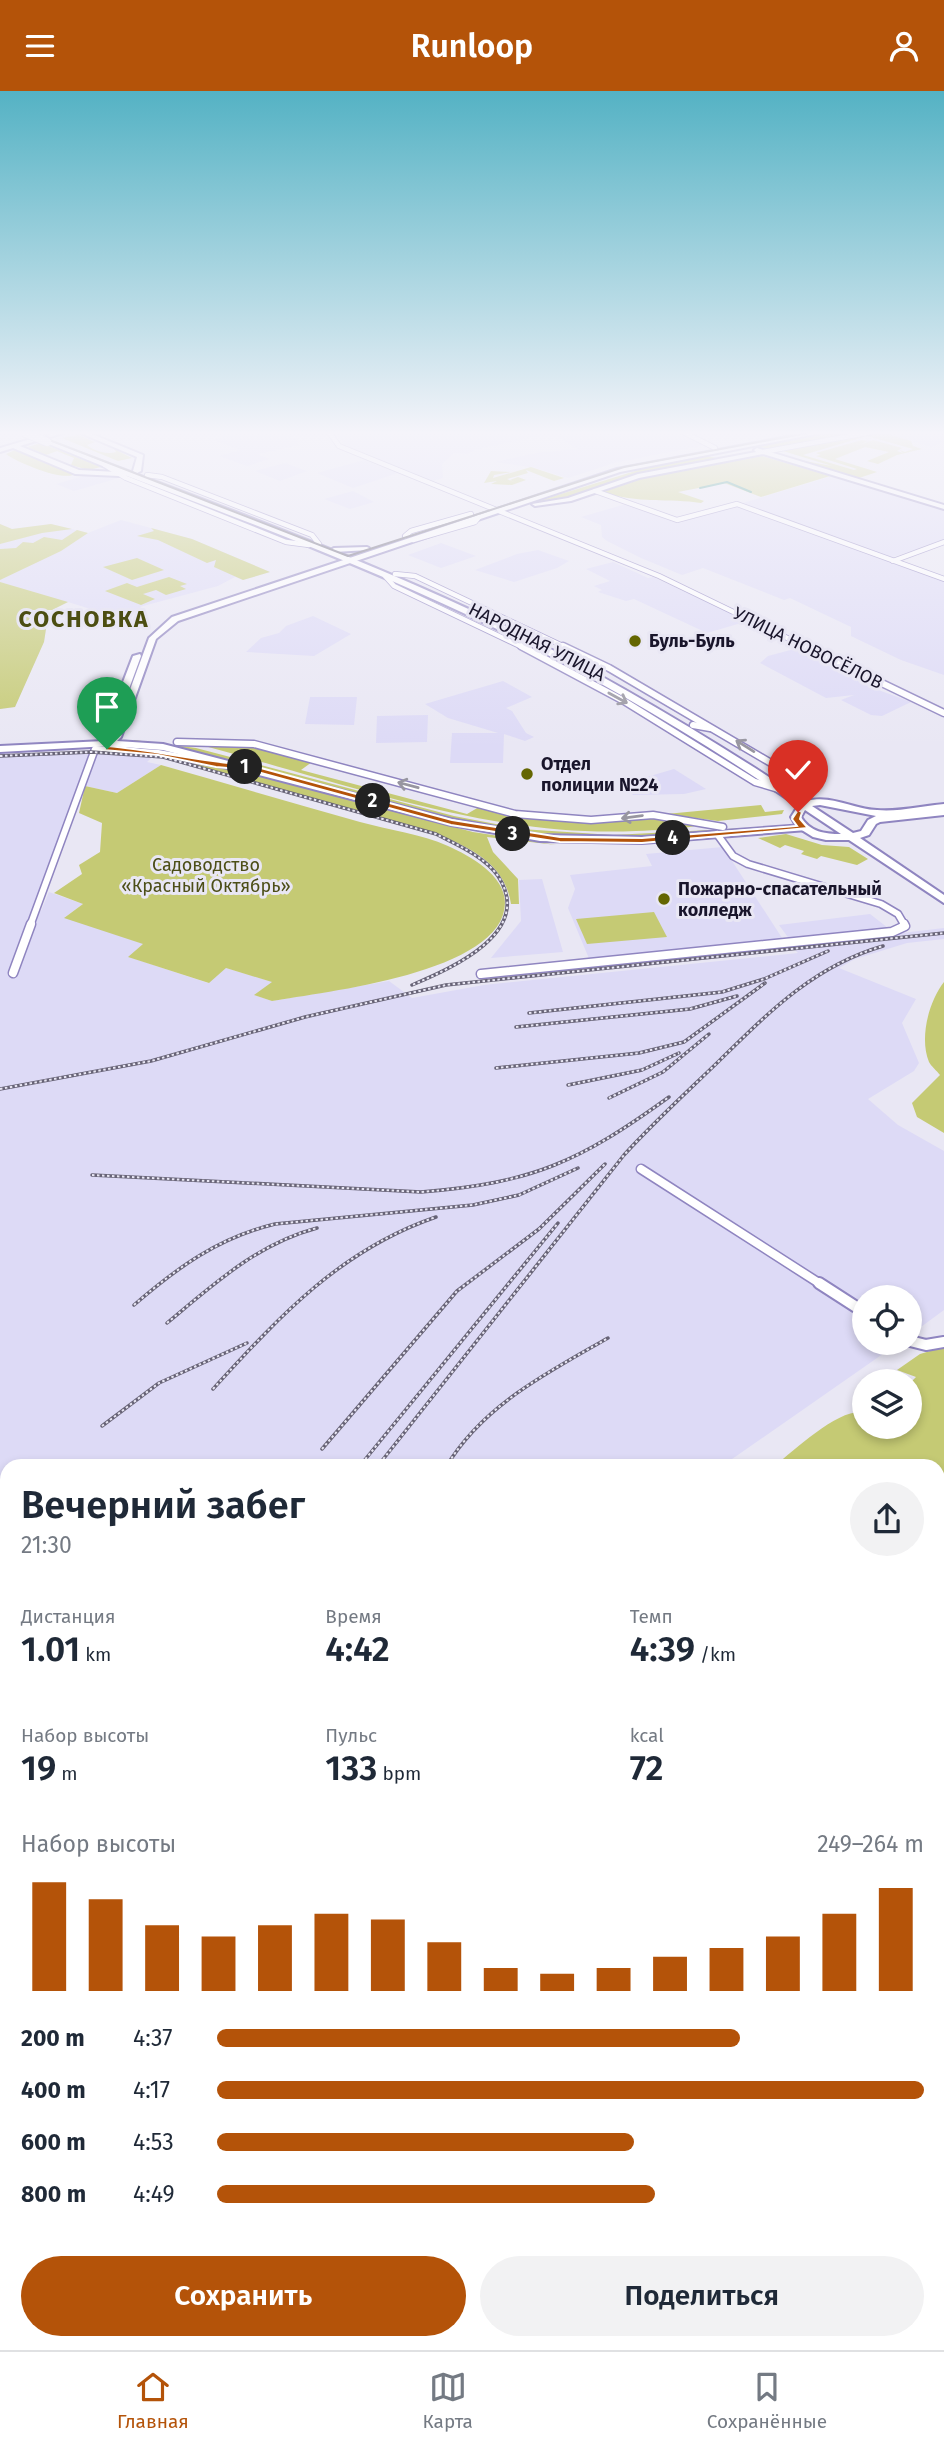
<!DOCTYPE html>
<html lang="ru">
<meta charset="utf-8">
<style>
:root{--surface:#fff;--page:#f2f2f3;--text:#1f2937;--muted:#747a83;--line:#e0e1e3;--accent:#b45309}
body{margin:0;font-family:"Fira Sans",sans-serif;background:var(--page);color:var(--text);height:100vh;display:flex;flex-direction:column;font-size:26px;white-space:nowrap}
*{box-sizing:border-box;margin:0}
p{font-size:23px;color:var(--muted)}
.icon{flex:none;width:38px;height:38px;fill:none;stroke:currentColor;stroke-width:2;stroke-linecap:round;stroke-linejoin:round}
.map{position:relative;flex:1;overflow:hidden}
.drawer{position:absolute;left:0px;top:1368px;width:945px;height:891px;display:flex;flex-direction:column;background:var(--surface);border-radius:21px 21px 0 0;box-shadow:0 4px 10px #0003}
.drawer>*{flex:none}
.tools{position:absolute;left:852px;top:1194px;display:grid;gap:14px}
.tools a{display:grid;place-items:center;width:70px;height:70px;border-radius:50%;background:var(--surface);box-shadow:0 4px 10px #0003;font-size:35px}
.pin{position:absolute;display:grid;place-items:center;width:60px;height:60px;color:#fff;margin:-72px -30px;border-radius:50% 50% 50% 0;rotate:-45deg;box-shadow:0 0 7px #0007}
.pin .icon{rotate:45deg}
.km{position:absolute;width:35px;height:35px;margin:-18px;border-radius:50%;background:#222;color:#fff;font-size:19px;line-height:35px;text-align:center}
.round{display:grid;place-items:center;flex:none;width:74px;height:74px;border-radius:37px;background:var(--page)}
.overview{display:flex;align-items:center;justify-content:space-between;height:119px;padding:0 21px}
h1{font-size:38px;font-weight:600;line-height:52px}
.stats{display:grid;grid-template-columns:repeat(3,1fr);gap:10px;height:119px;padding:7px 21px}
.stats div{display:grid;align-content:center}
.stats b{font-size:35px;font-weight:600}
.stats small{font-size:19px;font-weight:400}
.stats p{font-size:19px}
.chart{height:196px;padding:14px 21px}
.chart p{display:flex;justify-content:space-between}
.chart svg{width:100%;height:126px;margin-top:7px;stroke:var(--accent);stroke-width:6}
.button{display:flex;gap:14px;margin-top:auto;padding:14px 21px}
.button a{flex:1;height:80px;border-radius:42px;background:var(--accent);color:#fff;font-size:28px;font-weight:600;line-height:80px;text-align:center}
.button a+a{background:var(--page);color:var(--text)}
ul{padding:0 21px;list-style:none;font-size:23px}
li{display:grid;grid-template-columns:112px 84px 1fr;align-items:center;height:52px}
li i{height:18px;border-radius:9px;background:var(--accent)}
header{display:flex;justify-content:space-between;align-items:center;height:91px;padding:0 21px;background:var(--accent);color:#fff;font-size:32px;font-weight:600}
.tabs{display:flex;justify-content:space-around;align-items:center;height:98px;border-top:2px solid var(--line);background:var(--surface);font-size:19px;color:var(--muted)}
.tabs a{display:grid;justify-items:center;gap:4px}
.tabs .on{color:var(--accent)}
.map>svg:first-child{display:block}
</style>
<header><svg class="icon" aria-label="menu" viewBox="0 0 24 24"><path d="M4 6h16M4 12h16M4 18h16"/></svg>Runloop<svg class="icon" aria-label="person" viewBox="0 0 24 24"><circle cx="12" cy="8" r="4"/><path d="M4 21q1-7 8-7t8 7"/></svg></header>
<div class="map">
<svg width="944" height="2259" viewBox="0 0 944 2259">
<rect width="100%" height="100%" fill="#e9e7f4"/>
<g fill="#dddaf6">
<polygon points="223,341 288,341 290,342 286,344 302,350 296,352 301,354 258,363 269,368 247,375 219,365 240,359 213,349 223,346"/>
<polygon points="334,341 604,341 609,344 607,341 680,341 706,354 614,372 568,387 536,377 495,371 536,362 577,358 552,342 475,359 467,363 454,362 442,373 443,387 433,390 347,356"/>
<polygon points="881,341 944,341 944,351 931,356"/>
<polygon points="364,369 398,382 353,397 317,382"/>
<polygon points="285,372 307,380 280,390 255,380"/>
<polygon points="87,384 111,384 119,387 74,400 56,393"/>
<polygon points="832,385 944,419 944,450 889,467 743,412"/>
<polygon points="353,400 374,411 350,418 324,408"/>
<polygon points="626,413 678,432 736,414 944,490 944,584 901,569 851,545 851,536 790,507 784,509 703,477 682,484 641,467 607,450 602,446 601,434 581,426"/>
<polygon points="121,429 192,448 270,481 243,489 235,486 218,495 143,515 140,516 145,519 129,519 116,526 68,511 52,519 33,518 28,531 42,531 41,537 46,538 44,550 15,616 0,618 0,433 12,438 51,433 88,442"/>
<polygon points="441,452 476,465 441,477 408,464"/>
<polygon points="538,459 569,470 557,477 514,491 475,479 517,463"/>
<polygon points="613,471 648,487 653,486 748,530 707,542 634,508 626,510 598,501 602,499 594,495 610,490 586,478"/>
<polygon points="313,525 351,543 314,565 246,561 261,547 279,542 286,535"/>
<polygon points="798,557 873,597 911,611 882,625 871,624 841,609 854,604 826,607 760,572 768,565"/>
<polygon points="503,590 532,606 506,617 512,620 526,642 534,646 525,650 504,643 503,672 450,672 452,642 498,642 448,627 425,613"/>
<polygon points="310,606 357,606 354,634 305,633"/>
<polygon points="428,624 427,651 376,652 377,625"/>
<polygon points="90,659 32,821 41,820 49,801 83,813 65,826 144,853 129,866 208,892 226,877 273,891 255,904 272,910 389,890 412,907 484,894 798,862 791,855 944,837 944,848 907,852 855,868 839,877 916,908 902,932 919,972 914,980 868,1008 898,1034 944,1060 944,1219 910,1244 910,1206 864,1206 864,1251 900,1251 722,1375 7,1376 7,1875 0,1870 0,665"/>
<polygon points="97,662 152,666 147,671 161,674 117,702 85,695"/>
<polygon points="674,678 706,698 684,703 633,704 623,693"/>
<polygon points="723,756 784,850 590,870 568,817 575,798 570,784 652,775 646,763"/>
<polygon points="542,788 563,861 491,867 521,830 519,789"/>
<polygon points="870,823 888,837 790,849 779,834"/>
<polygon points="7,1919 7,1989 0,1994 0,1924"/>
<polygon points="944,2051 944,2259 805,2259 810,2252 938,2252 938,2060"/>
<polygon points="7,2079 7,2236 0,2234 0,2087"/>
<polygon points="53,2252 685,2252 686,2259 72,2259"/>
</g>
<g fill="#c5ca74" fill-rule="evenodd">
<polygon points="829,341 867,341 772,359 757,355"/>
<path d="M881,341L911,350L913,355L922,358L897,364L878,373L867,370L889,361L865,356L835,368L877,381L859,387L794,368L832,375L783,360ZM867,345L913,358L905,361L900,359L903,362L897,360L902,357L873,349L859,354L868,350L862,349L816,362L821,364L816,365L857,378L854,379L803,364Z"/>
<path d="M78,344L95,351L87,354C93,359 105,364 116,361L114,358L132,367L118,370L62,347Z"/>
<polygon points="41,352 101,376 88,379 71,374 74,367 57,360 46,364 28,356"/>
<path d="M17,358L71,381L73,384C58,389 17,371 6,363Z"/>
<polygon points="723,361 706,365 722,368 637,384 563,409 532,412 648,376 626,379 526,412 625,379"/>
<path d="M762,365L830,385L761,406L724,392L678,401L704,410L701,412C670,407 637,413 603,401L644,387Z"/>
<polygon points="531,376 564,387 554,390 526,379 528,382 507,388 514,391 510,389 518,386 526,389 512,394 491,393 497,390 484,392 491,380 511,381 494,384 493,387"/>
<polygon points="0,433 12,438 51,433 72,438 42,442 0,453"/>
<polygon points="151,437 192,448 270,481 243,489 214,476 216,469 207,472 158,449 137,445 154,440"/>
<polygon points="77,439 88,442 61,460 0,489 0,458 16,457 23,451 33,452 44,446 62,449"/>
<polygon points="137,467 164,479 132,489 103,476"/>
<polygon points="169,486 187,493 180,495 186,498 166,504 156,499 143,503 155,508 141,514 105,500 127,492 137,496"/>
<polygon points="0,491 68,511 52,519 33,519 28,531 42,531 41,537 46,538 44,551 15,616 0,618"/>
<path d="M134,649L196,657L454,725L521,738L613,744L748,737C645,753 543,750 442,726C338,703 238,663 132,652Z"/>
<path d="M249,653L312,671L301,679L467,723L479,716L551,729L654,726L699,734C679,739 657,739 636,740C489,747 341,691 201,654Z"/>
<path d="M139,661L229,677L473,741L557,754L487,746L493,761L518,788L519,813H511C505,773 471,757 437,743L164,666L135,662Z"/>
<path d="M161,674C227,693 294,712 360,731C389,739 421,743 448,755C470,765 505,784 505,812C504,882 323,901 272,910L254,904L272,891L226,877L209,892L128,866L143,853L64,827L83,813L54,802L82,783L79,774L100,761L102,732L79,722L85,695L117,702Z"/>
<polygon points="761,714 765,721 784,719 782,723 718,730 666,723"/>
<polygon points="786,743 822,754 849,756 868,768 857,774 821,765 817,768 801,763 804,760 785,754 780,757 758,747"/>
<polygon points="654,821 667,846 587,853 576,828"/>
<path d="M944,891V1042L917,1026L912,1012L940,984C937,980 931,975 929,971C919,947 929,910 944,891Z"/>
<path d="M944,1256V1536L938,1540V1376L774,1375C797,1358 837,1318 864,1321V1335H910V1292L916,1286L897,1279L920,1263Z"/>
<polygon points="938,1592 944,1595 944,1835 938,1831"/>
<polygon points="694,2252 810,2252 805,2259 694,2259"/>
</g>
<polygon fill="#16b08d" stroke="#178270" stroke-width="2" points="938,1901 944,1905 944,2024 938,2026"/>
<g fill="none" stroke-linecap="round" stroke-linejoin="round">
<polyline stroke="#178270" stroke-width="2" points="700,397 727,391 751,401"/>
<defs>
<g id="street-far4">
<polyline points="329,341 339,355 659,485 808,557"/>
<polyline points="683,341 715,357"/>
<polyline points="763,361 872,341"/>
<polyline points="105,374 126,387 286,451 309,454"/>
<polyline points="147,384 162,386 312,444 319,453"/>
<polyline points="595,400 677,429 737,413 944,488"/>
<polyline points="405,445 411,440 471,423"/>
<polyline points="413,449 475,431 479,426"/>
<polyline points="893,470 944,451"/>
<polyline points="395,483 415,485 567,557"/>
<polyline points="385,485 394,495 524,557"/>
</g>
<g id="street-far3">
<polyline points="521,555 624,610 755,691 782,699"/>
<polyline points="563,555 609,577 788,682 794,698"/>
<polyline points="805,555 944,622"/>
<polyline points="693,634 710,637"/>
<polyline points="177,651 254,653 515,723 591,729 653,724 723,736"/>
<polyline points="717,743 733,765 748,773 881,813 898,823 905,835"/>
<polyline points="30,835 95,658 158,662 231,675"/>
</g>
<g id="street-far2">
<polyline points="13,882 31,833"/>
<polyline points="481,883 892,841 905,835 904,833"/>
<polyline points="641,1078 822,1194"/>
</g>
<g id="street-far1">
<polyline points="819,1192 864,1221"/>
<polyline points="910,1250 926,1254 944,1251"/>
</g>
<polyline id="street" points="0,2003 7,1998"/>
<g id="secondary">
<polygon points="813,341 826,341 620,381 178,530 156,548 121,646 117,650 163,653 451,728 540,744 642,746 804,734 807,735 807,739 642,752 540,750 451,734 163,659 109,655 0,661 0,655 104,650 102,646 133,565 140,563 141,565 111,647 113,645 149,547 172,526 617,378"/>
<polygon points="757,357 944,414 944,418 763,363 639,387 571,410 535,415 532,413 568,407 638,383 756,361 754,359"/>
<polygon points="367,456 369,457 369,459 334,461 331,459 334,457"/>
</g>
<g id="primary">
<polygon points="53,341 65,341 50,346 47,344"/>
<polygon points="78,341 87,341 143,364 141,380 137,382 133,380 137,366"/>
<path d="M34,347L36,350L20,355L79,379L117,381L44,351L49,350C204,409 360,465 509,537C613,588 710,647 806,710C831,703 852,718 877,719C899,721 922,715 944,713V724L880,731L876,733L869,744L860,747L944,804V812L849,749H826L813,746L797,736L791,726L798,715C704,651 607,593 505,542C381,481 251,432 122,383L119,385L75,383L13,357L0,361V357ZM820,714L876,725L868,729L861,740L853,742L812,715ZM805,719L841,743C825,743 810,741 801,726Z"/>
</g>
</defs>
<use href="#street-far4" stroke="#8f85c0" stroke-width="6"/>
<use href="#street-far3" stroke="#8f85c0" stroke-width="9"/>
<use href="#street-far2" stroke="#8f85c0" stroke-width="11"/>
<use href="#street-far1" stroke="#8f85c0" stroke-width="14"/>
<use href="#street" stroke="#8f85c0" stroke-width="17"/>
<use href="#secondary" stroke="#8f85c0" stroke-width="4"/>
<use href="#primary" stroke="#8f85c0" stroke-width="4"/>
<use href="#street-far4" stroke="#fff" stroke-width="4.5"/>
<use href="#street-far3" stroke="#fff" stroke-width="6"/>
<use href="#street-far2" stroke="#fff" stroke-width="8"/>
<use href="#street-far1" stroke="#fff" stroke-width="10"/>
<use href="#street" stroke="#fff" stroke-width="13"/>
<use href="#secondary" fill="#fff" fill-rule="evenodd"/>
<use href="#primary" fill="#fff" fill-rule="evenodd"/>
<polyline stroke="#676376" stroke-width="2" points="29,341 348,465 624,376 813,341"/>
<defs>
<g id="rail-far1">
<path d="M0,665L91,661L163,666L436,743C457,754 484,765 498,785C535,841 452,877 412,894"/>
<polyline points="529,922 722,901 764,888 828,860"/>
<polyline points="516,936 690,918 737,905"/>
<polyline points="496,977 639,962 684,951 765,892"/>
<polyline points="568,994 642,979 679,962"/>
<polyline points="0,998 151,970 305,926 446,894 944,842"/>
<polyline points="609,1007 663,981 709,943"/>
<path d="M92,1084L421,1101C533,1092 579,1071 669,1006"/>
<path d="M134,1214C178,1176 218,1147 275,1133L473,1114L519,1104L578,1077"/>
<path d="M167,1232C214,1193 257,1153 317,1137"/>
<path d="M213,1298C280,1225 340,1159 436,1126"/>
<polyline points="102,1335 159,1292 247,1252"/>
<polyline points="322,1358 457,1200 539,1138 605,1073"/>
<polyline points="359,1376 558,1132"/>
<path d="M377,1376L624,1064C654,1031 687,1001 719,970C769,921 814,875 883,855"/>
<path d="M446,1376C483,1314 547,1282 608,1247"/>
</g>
<g id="rail">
<polyline points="0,1764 7,1755"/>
<polyline points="0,1863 7,1858"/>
</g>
</defs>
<use href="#rail-far1" stroke="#676376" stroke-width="3.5"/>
<use href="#rail" stroke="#676376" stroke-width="5"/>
<use href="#rail-far1" stroke="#e9e7f4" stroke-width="2" stroke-dasharray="2.5" stroke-linecap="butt"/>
<use href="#rail" stroke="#e9e7f4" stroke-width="2.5" stroke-dasharray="8" stroke-linecap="butt"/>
<defs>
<polyline id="primary-bridge" points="23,341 47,351"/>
</defs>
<use href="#primary-bridge" stroke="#8f85c0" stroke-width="10" stroke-linecap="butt"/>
<use href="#primary-bridge" stroke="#fff" stroke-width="8"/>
</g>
<defs><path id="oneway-shaft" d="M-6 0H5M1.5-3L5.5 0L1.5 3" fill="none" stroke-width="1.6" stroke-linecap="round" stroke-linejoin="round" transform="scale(1.75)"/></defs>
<g stroke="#9896a0">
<use href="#oneway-shaft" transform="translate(618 607) rotate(29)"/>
<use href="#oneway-shaft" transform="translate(745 655) rotate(-148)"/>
<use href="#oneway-shaft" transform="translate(408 694) rotate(-165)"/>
<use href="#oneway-shaft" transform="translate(632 726) rotate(172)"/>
</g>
<linearGradient id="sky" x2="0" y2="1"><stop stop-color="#54b2c4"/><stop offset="0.52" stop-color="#f5f4fa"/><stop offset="1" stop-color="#f5f4fa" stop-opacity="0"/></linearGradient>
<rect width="944" height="657" fill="url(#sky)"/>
<path fill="#b45309" stroke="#fff" stroke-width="2" d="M107,655C155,659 202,671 250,674L452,729L560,746L642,747L797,735L792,728L798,719L802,721L800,728L808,737L642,752L560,751L451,734L250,679L216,676L158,664L104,659Z"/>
<g fill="#646601" stroke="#e9e7f4" stroke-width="2.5">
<circle cx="635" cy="550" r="7"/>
<circle cx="527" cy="683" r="7"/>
<circle cx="664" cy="808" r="7"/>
</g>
<g text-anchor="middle" stroke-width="6" stroke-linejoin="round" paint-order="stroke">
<g font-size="18" font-weight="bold" fill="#19152b" stroke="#e9e7f4" text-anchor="start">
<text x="649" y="556">Буль-Буль</text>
<text x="541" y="679">Отдел<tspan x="541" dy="21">полиции №24</tspan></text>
<text x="678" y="804">Пожарно-спасательный<tspan x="678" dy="21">колледж</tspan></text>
</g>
<g font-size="18" fill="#19152b" stroke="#e9e7f4">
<text transform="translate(537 551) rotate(27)" y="6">НАРОДНАЯ УЛИЦА</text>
<text transform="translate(808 557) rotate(26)" y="6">УЛИЦА НОВОСЁЛОВ</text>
</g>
<g font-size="18" fill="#4c4e17" stroke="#e9e7f4">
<text x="206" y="780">Садоводство<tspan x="206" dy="21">«Красный Октябрь»</tspan></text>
</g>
<g font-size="23" font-weight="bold" letter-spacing="2" fill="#4c4e12" stroke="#e9e7f4">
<text x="84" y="536">СОСНОВКА</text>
</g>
</g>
</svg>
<div class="tools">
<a><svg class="icon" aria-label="locate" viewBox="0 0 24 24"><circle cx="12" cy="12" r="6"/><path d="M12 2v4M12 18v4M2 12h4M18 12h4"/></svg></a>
<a><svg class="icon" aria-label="layers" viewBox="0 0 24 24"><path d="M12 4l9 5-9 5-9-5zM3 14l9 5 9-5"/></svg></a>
</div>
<div class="pin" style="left:107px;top:658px;background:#1e9e55"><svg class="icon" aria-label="arrive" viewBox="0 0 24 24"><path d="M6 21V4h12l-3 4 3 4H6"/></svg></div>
<div class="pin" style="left:798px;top:721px;background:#d93025"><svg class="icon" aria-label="check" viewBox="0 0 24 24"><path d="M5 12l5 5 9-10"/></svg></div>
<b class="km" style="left:245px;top:676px">1</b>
<b class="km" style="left:373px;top:710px">2</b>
<b class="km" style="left:513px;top:743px">3</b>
<b class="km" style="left:673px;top:747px">4</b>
<section class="drawer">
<div class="overview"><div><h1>Вечерний забег</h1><p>21:30</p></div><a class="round"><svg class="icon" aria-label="share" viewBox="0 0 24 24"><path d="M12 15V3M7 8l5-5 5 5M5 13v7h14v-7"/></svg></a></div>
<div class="stats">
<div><p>Дистанция</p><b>1.01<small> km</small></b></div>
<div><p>Время</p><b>4:42</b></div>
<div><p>Темп</p><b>4:39<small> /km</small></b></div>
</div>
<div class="stats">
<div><p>Набор высоты</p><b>19<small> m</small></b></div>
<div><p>Пульс</p><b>133<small> bpm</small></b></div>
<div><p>kcal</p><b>72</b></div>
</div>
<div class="chart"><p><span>Набор высоты</span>249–264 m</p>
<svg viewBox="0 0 160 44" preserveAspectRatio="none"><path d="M5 44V6M15 44V12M25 44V21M35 44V25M45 44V21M55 44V17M65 44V19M75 44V27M85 44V36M95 44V38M105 44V36M115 44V32M125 44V29M135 44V25M145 44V17M155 44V8"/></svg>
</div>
<ul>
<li><b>200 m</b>4:37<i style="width:74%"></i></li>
<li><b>400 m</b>4:17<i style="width:100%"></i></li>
<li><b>600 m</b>4:53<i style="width:59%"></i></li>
<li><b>800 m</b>4:49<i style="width:62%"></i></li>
</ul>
<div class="button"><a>Сохранить</a><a>Поделиться</a></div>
</section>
</div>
<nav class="tabs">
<a class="on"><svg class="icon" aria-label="home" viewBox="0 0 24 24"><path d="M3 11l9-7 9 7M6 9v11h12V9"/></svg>Главная</a>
<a><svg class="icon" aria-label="map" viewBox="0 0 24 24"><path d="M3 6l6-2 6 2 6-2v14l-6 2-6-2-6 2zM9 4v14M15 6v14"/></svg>Карта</a>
<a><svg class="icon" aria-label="saved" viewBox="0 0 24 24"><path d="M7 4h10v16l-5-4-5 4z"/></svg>Сохранённые</a>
</nav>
